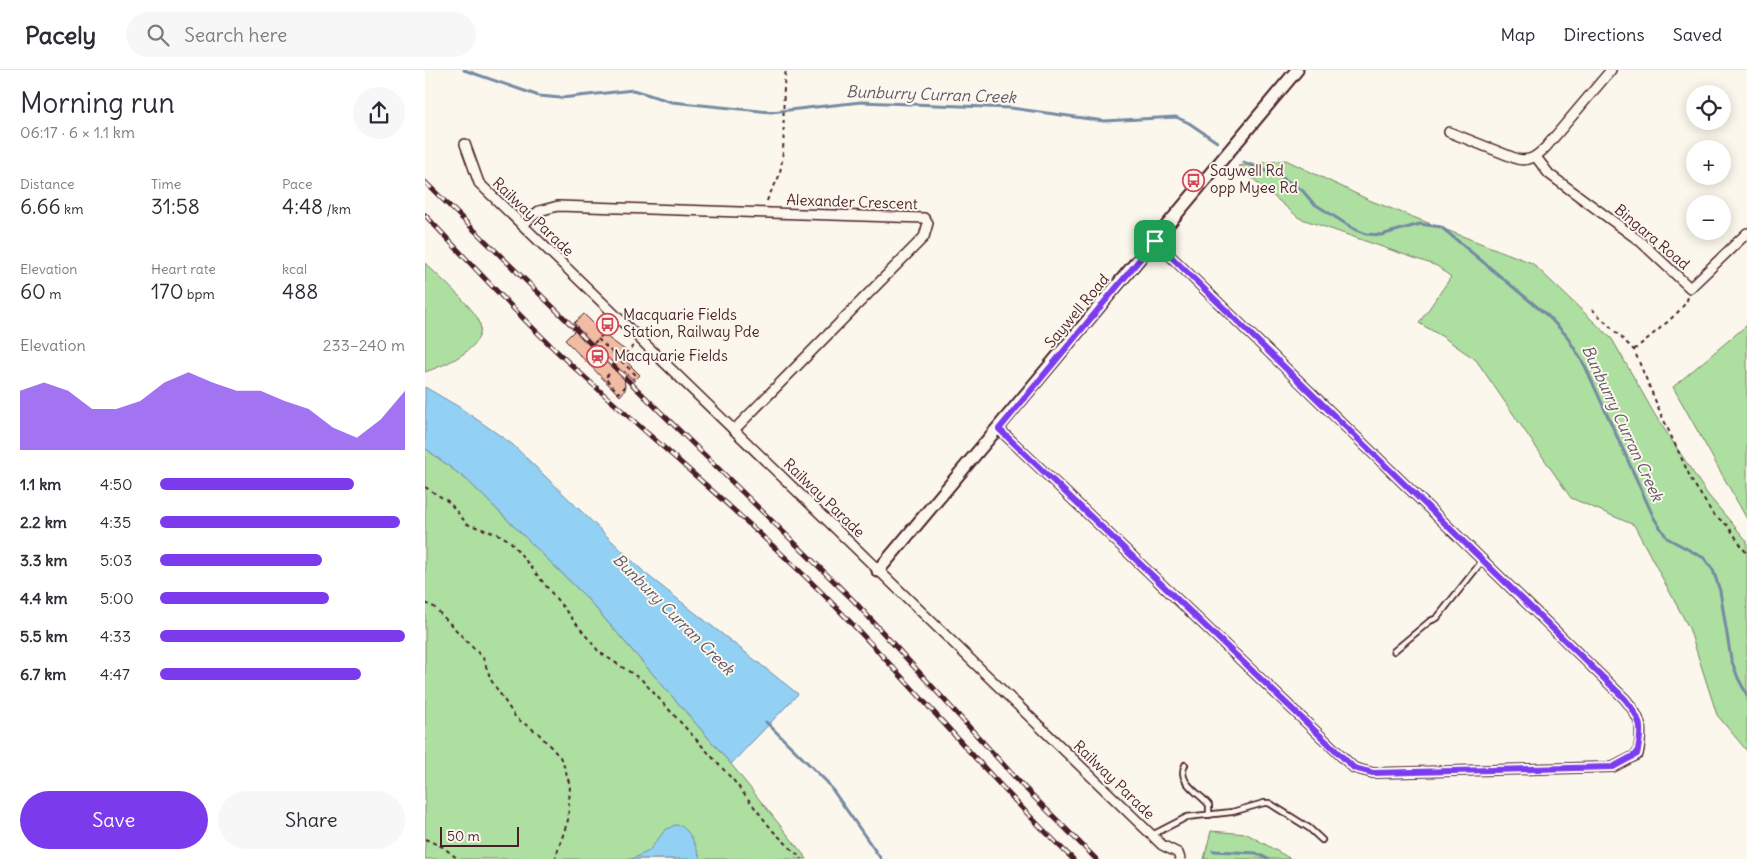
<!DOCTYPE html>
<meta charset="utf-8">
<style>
:root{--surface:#fff;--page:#f7f7f7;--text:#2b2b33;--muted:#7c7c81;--line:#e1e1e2;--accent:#7c3aed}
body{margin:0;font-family:Delius,sans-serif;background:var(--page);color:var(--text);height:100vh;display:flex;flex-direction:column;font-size:19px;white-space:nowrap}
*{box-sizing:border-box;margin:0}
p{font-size:16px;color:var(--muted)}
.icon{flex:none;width:28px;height:28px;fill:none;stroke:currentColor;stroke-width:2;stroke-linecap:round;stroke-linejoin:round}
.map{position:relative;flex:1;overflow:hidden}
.sheet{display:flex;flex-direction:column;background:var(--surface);width:425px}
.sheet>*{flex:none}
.tools{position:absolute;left:1261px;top:15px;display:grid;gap:10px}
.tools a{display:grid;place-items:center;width:45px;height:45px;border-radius:50%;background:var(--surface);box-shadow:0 2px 12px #0003;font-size:25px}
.scale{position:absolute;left:15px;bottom:12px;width:79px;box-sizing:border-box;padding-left:5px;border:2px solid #4a1f2b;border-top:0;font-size:14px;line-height:18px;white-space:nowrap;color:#4a1f2b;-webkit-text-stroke:4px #fbf7ec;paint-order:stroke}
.pin{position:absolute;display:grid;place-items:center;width:42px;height:42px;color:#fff;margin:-21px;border-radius:10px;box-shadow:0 2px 8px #0006}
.round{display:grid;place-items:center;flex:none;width:52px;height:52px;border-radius:26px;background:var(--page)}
.headline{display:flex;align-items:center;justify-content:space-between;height:85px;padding:0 20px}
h1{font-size:28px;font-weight:600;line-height:38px}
.stats{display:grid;grid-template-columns:repeat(3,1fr);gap:8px;height:85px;padding:5px 20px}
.stats div{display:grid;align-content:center}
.stats b{font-size:21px;font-weight:600}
.stats small{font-size:14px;font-weight:400}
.stats p{font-size:14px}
.chart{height:140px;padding:10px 20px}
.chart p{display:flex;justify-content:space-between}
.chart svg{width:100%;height:90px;margin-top:5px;fill:var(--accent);opacity:.7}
.button{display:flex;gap:10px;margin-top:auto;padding:10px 20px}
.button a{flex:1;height:58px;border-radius:30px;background:var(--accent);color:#fff;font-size:20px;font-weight:600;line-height:58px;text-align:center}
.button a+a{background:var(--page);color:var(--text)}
ul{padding:0 20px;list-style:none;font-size:16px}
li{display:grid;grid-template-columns:80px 60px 1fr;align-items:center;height:38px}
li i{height:12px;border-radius:6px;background:var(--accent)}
header{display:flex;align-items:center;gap:30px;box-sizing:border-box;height:70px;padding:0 25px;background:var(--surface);border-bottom:1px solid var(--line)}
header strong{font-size:24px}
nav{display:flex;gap:28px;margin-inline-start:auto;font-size:18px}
.search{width:350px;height:45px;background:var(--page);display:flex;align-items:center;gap:12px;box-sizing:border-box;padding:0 18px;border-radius:28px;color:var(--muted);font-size:19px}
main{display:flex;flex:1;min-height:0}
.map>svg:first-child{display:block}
</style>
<header>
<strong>Pacely</strong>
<div class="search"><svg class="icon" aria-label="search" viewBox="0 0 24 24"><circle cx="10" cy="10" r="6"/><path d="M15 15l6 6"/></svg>Search here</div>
<nav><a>Map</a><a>Directions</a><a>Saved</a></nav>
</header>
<main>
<section class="sheet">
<div class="headline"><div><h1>Morning run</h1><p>06:17 · 6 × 1.1 km</p></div><a class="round"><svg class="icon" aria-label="share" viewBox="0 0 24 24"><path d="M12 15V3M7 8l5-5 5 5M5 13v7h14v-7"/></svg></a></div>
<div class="stats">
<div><p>Distance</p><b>6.66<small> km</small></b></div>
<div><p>Time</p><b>31:58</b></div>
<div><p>Pace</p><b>4:48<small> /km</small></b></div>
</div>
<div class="stats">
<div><p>Elevation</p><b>60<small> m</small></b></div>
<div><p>Heart rate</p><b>170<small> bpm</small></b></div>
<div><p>kcal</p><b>488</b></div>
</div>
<div class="chart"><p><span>Elevation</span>233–240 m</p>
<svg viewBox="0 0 160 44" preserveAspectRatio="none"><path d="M0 44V15L10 11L20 15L30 24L40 24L50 20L60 11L70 6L80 11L90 15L100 15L110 20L120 24L130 33L140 38L150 29L160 15V44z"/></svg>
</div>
<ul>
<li><b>1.1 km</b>4:50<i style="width:79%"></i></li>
<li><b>2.2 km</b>4:35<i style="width:98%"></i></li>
<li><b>3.3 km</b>5:03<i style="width:66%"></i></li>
<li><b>4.4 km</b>5:00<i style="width:69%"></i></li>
<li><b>5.5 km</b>4:33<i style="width:100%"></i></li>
<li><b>6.7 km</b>4:47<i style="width:82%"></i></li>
</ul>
<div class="button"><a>Save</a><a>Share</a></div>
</section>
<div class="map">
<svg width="1322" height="789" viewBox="0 0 1322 789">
<rect width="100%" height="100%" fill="#fbf7ec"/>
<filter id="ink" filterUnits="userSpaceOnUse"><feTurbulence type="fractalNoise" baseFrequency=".02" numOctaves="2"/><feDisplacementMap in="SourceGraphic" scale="10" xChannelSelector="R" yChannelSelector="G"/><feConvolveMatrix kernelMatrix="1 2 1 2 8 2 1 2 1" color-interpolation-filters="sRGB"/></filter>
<g filter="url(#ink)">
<g fill="#acdfa0" stroke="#7b7f66">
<polygon points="861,90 944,130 1107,193 1187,269 1230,345 1283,425 1322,471 1322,681 1292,645 1264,558 1209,455 1146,428 1051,290 1018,267 994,253 1026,207 1012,196 874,148 813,96"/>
<path d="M0,193C12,205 52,240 55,254C61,279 18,296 0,302Z"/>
<polygon points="1322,255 1322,449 1248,317"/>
<polygon points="0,378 42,410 160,526 306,694 382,789 0,789"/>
<polygon points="786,761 822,764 866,789 779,789"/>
</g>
<g fill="#92d1f3" stroke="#758aa3">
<polygon points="0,317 34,337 87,374 221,504 373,624 306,694 160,526 42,410 0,378"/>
<path d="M250,755C265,755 270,777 276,789H207L224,781L240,760Z"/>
</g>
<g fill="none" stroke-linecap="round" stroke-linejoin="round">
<g stroke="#758aa3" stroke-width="3">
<polyline points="39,0 114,26 136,28 208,20 247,32 346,42 436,32 586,38 679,51 751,47 764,53 792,72"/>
<polyline points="818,92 856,107 877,120 888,133 929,159 941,164 956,165 995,154 1016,157 1123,246 1141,265 1160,296 1229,448 1242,468 1279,488 1288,500 1295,521 1306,589 1313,608 1322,625"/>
<polyline points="341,652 402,712 456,789"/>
<polyline points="788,781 831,783 843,789"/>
</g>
</g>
<polygon fill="#f1bca3" stroke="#4a1f2b" points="159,244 182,267 200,280 195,285 215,305 209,311 199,301 200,320 195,326 140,270 153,257 149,253"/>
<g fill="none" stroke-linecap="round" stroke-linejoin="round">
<defs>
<g id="service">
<polyline points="969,581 1005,551 1012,548 1058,490"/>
<path d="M760,695C751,712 775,723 784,735V745"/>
<polyline points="727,765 762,747 807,742 839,733 844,733 884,758 897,770"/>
</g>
<g id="minor">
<path d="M1024,62L1092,89C1105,92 1112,86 1121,77L1186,0"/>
<polyline points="40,74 54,113 737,775 753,783 755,789"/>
<polyline points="1111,87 1124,104 1216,172 1265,218 1322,163"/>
<polyline points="97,155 114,141 133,136 499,148 503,153 499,167 309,360"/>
<path d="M574,359L929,698L948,703L1188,697L1213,684C1218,658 1217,649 1200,629L730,171"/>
</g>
<polyline id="tertiary" points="453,501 872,0"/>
</defs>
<use href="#service" stroke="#4a1f2b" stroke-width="8"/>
<use href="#minor" stroke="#4a1f2b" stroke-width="12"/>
<use href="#tertiary" stroke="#4a1f2b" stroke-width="15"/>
<g stroke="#4a1f2b" stroke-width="2" stroke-dasharray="4 4" stroke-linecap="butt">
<path d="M342,131C345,122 351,114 354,106C363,71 355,35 361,0"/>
<polyline points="1167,239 1209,280 1236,344 1267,411 1288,444 1303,456 1322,484"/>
<polyline points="173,269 211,305 208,309"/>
<polyline points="169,273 184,259"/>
<path d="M1209,280C1221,269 1261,240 1263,227"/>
<polyline points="200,284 208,276"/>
<polyline points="184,304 180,308 194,323 198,319"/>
<polyline points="0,417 24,432 42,454 75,465 85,471 174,582 217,610 309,711 348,761 377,789"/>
<polyline points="0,533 9,537 58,588 66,610 91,648 113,663 135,687 140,698 145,716 143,750 130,789"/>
<polyline points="0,769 18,777 33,789"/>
</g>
<use href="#service" stroke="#fbf7ec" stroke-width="4.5"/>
<use href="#minor" stroke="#fbf7ec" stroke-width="9"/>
<use href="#tertiary" stroke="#fbf7ec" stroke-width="11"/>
<defs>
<g id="rail">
<polyline points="0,112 429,531 598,716 671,789"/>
<path d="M0,145C50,198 100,253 154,302C231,372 311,439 386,512C477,601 556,701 648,789"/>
</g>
</defs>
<use href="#rail" stroke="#4a1f2b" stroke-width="5"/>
<use href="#rail" stroke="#fbf7ec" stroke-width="3" stroke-dasharray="9" stroke-linecap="butt"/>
<polyline stroke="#4a1f2b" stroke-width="2" stroke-dasharray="4 4" stroke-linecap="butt" points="198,319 208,309"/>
</g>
</g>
<g fill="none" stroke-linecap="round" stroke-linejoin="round" filter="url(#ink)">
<defs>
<path id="route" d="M730,171L1200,629C1217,650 1218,658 1212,684L1188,697L948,703L929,698L574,359Z"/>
</defs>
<use href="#route" stroke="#fff" stroke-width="10"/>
<use href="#route" stroke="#7c3aed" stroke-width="6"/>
</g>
<defs>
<symbol id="bus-ring" viewBox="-11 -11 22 22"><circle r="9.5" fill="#fbf7ec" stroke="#d1495b" stroke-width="1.5"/><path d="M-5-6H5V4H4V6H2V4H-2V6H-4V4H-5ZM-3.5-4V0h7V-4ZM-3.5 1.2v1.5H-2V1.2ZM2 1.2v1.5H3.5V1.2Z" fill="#d1495b"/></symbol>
<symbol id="station-ring" viewBox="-11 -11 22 22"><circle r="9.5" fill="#fbf7ec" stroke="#d1495b" stroke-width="1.5"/><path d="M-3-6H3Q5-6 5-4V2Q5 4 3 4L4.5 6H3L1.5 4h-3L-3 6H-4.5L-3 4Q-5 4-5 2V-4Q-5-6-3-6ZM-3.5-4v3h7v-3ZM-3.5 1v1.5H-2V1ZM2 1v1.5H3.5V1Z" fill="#d1495b"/></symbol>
</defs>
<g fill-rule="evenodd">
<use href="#bus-ring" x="756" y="98" width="25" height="25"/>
<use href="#bus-ring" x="170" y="242" width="25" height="25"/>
<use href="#station-ring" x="160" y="274" width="25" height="25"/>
</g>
<g text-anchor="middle" stroke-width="4" stroke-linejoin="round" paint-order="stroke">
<g font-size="15" fill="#4a1f2b" stroke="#fbf7ec" text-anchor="start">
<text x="785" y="106">Saywell Rd<tspan x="785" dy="17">opp Myee Rd</tspan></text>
<text x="198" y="250">Macquarie Fields<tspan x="198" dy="17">Station, Railway Pde</tspan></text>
<text x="189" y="291">Macquarie Fields</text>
</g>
<g font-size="15" fill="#4a1f2b" stroke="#fbf7ec">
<text transform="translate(427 132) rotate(2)" y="5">Alexander Crescent</text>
<text transform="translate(108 147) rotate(44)" y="5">Railway Parade</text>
<text transform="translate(1227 167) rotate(40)" y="5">Bingara Road</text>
<text transform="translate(652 241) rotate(-50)" y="5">Saywell Road</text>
<text transform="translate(399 428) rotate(44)" y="5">Railway Parade</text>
<text transform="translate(689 710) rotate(44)" y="5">Railway Parade</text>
</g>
<g font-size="16" font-style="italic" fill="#605467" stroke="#fbf7ec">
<text transform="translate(506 24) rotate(2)" y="6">Bunburry Curran Creek</text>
<text transform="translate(1198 353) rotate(65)" y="6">Bunburry Curran Creek</text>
<text transform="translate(249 544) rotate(45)" y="6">Bunbury Curran Creek</text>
</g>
</g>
</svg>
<div class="tools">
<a><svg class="icon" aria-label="locate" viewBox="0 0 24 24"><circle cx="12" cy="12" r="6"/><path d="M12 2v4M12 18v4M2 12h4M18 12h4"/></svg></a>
<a>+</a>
<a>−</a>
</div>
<div class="scale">50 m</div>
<div class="pin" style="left:730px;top:171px;background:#1e9e55"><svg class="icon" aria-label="arrive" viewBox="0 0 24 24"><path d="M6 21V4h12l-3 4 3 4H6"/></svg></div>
</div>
</main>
